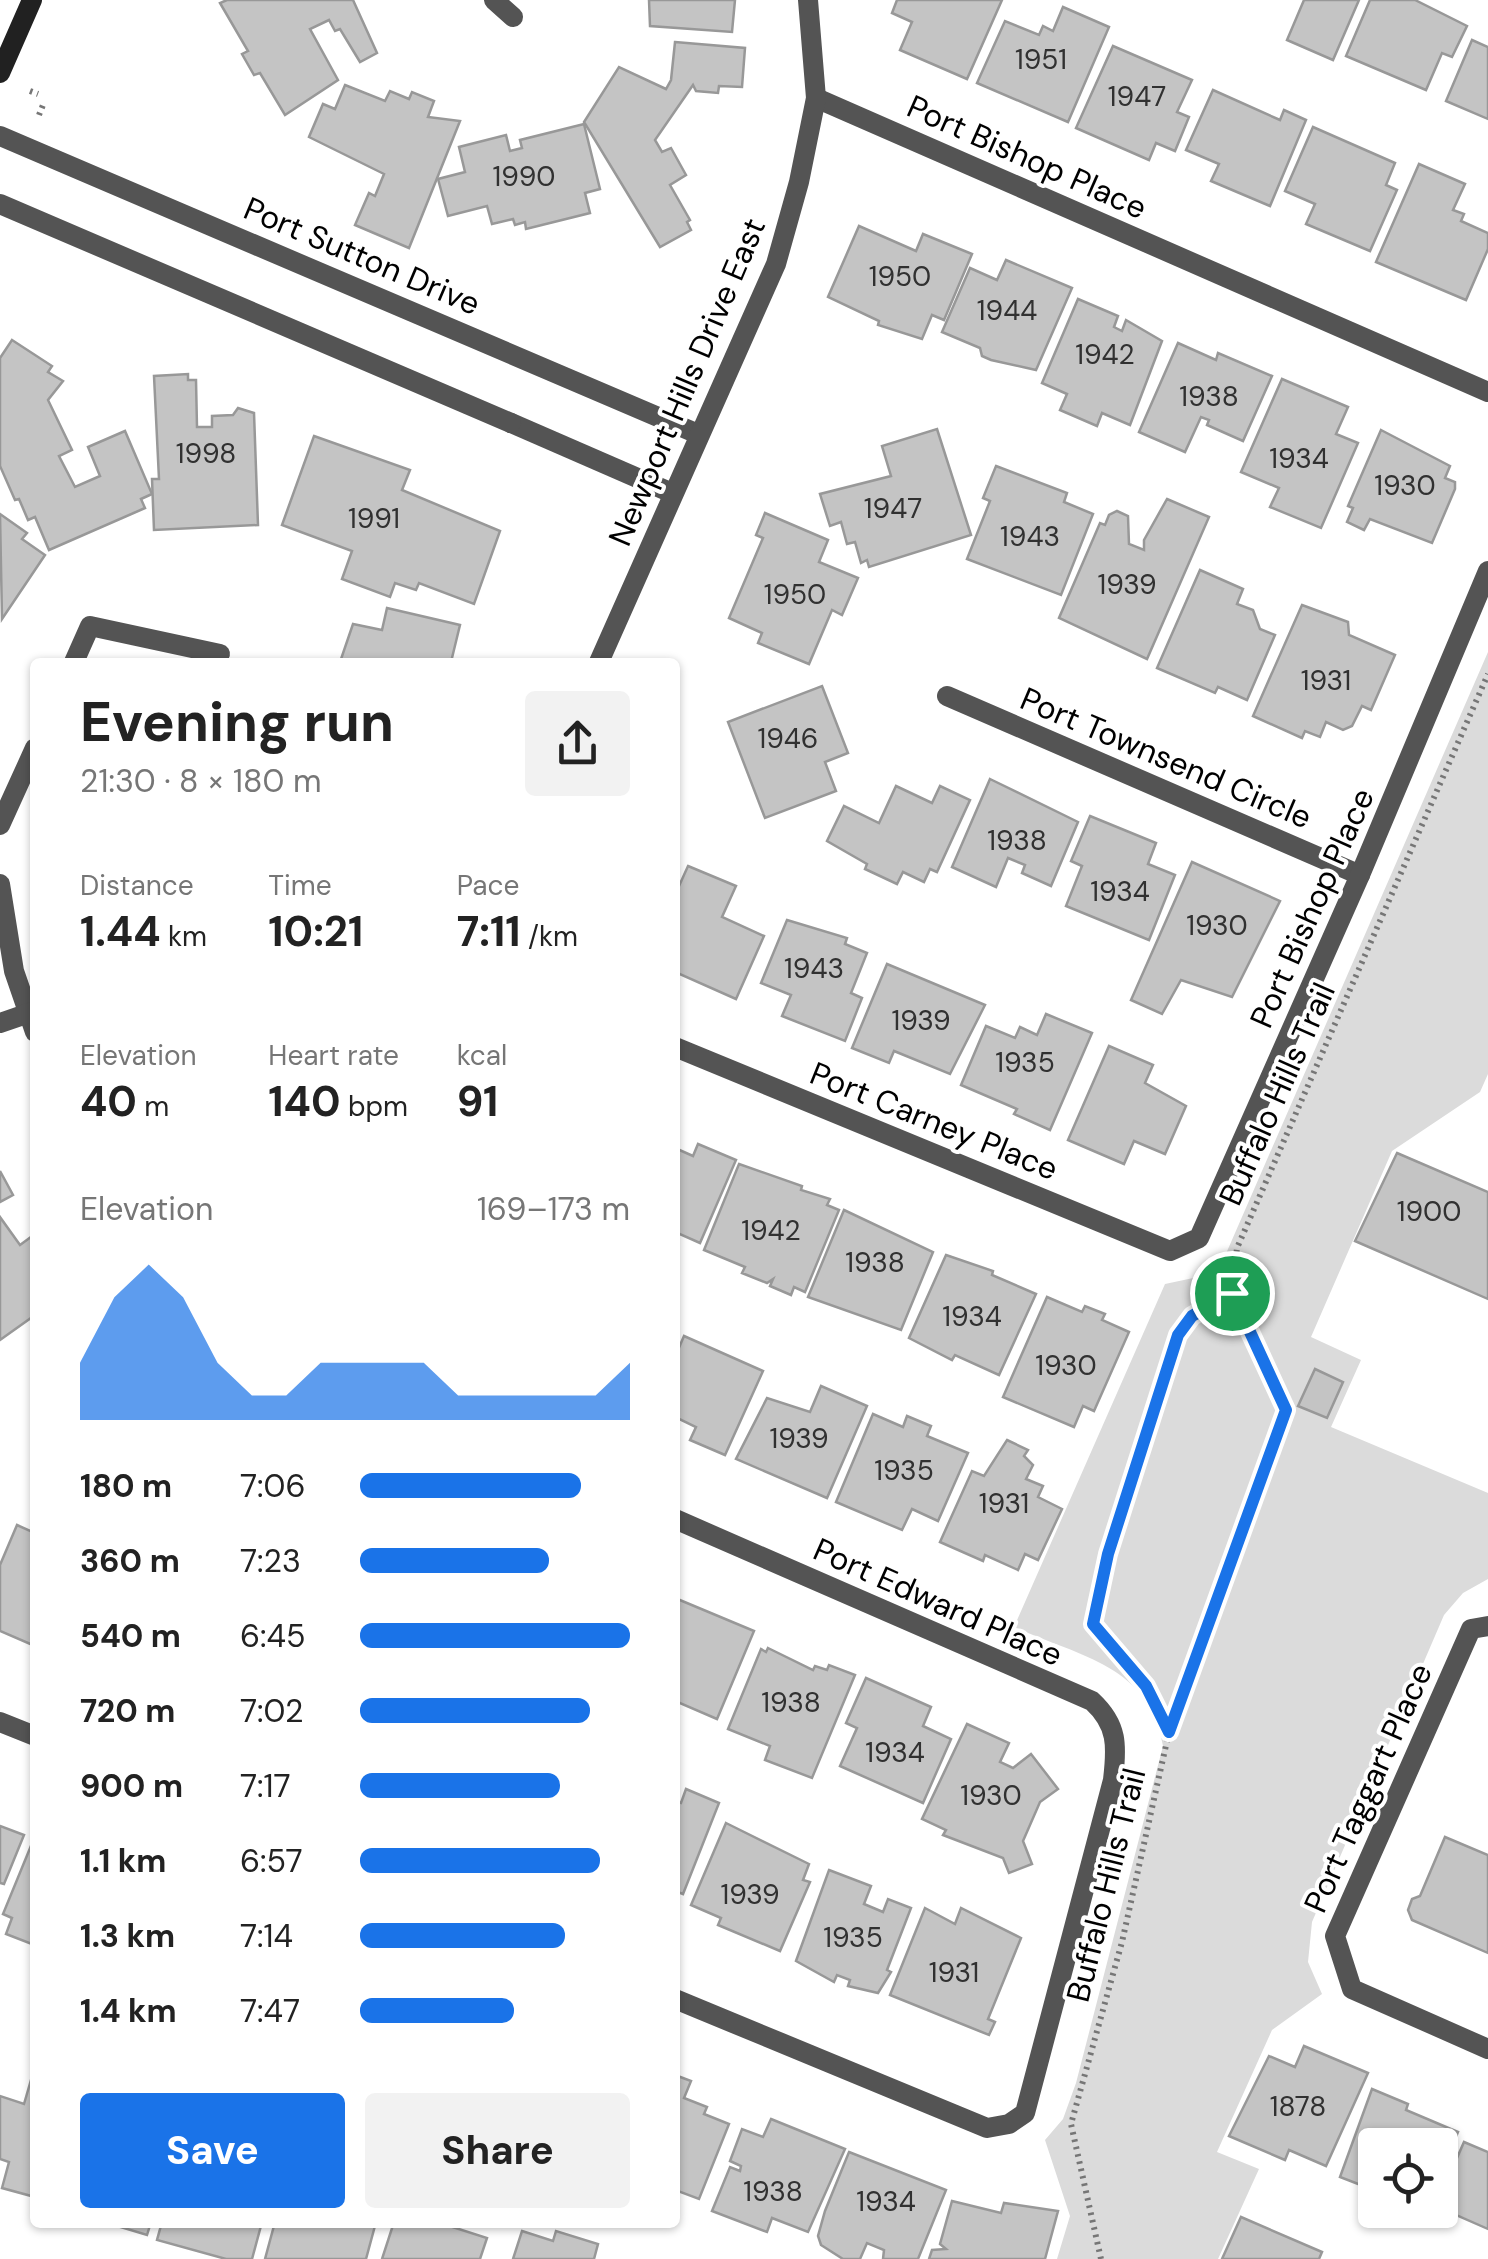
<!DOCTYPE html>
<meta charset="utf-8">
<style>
:root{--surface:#fff;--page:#f2f2f2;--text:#222;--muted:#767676;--accent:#1a73e8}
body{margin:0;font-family:"DM Sans",sans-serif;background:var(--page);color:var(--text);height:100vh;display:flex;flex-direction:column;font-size:38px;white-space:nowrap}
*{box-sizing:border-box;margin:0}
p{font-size:32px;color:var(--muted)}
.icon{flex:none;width:55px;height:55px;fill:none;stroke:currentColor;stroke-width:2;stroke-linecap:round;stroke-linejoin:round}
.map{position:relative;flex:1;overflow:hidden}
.side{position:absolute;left:30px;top:658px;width:650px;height:1570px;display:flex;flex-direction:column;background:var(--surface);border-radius:10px;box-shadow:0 2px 8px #0004}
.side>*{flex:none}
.controls{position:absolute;left:1358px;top:2128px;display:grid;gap:20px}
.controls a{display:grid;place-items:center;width:100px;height:100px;border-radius:10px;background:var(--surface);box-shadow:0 2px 8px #0004;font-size:50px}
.pin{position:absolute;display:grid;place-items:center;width:85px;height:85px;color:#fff;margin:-42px;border:5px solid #fff;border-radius:50%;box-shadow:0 2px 10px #0007}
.round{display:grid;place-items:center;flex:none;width:105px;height:105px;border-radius:10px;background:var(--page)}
.overview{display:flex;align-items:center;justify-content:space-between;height:170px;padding:0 50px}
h1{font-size:55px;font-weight:700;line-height:75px}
.metrics{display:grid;grid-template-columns:repeat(3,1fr);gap:15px;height:170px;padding:10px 50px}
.metrics div{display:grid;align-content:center}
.metrics b{font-size:42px;font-weight:700}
.metrics small{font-size:28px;font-weight:400}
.metrics p{font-size:28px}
.chart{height:280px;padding:20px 50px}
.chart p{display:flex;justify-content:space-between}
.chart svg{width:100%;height:180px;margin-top:10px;fill:var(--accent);opacity:.7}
.primary-button{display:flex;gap:20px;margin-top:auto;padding:20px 50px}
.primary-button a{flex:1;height:115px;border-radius:10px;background:var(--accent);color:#fff;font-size:40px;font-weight:700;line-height:115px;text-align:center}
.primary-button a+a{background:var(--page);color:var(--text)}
ul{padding:0 50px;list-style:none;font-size:32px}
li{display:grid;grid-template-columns:160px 120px 1fr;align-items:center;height:75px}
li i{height:25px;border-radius:12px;background:var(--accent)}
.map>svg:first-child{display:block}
</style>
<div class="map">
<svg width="1488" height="2259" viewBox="0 0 1488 2259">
<rect width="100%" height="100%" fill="#fff"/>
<path fill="#dbdbdb" d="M1488,652V1074L1480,1092L1392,1151L1311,1337L1361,1360L1331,1427L1488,1493V1579L1463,1593L1444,1615L1312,1922L1308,1962L1322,1994L1272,2030L1217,2152L1259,2169L1218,2259H1057L1070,2216L1045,2140L1063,2119L1076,2083L1163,1746C1151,1666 1079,1656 1014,1627L1165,1284L1198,1277L1225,1256Z"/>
<g fill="#c4c4c4" stroke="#989898" stroke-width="2.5">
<polygon points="227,0 353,0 377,53 360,62 340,29 335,31 329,20 310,29 338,80 285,115 260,73 254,75 242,54 248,51 220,3"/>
<polygon points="649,0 735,0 732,32 650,26"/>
<polygon points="897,0 1002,0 967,79 900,50 912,22 892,13"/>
<polygon points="1304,0 1359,0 1333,60 1287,40"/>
<polygon points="1370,0 1415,0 1467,26 1452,57 1442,53 1426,90 1346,56"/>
<polygon points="1063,7 1109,27 1068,122 977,83 1005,21 1039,35 1043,26 1053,31"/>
<polygon points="1472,40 1488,47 1488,119 1446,101"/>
<polygon points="675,42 745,48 742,87 719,86 718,93 696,91 693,85 655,140 662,152 671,148 686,175 670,185 690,220 687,222 691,230 660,247 584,122 619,67 666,89 671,80"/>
<polygon points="1113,46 1192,80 1177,112 1189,117 1175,151 1156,143 1149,160 1076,128"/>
<polygon points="345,85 385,101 390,91 409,99 412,92 434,101 428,117 460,121 409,248 355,225 369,193 375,196 384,174 309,137 323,104 335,109"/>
<polygon points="1213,90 1280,120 1284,110 1306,120 1270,206 1211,181 1219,164 1186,150"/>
<polygon points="584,124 600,189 585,193 590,213 526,229 525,222 515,225 513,219 492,224 487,206 448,216 438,179 465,172 459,147 506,135 510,151 522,148 520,140"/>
<polygon points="1313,127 1395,163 1386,185 1397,190 1370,251 1306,224 1315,204 1285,191"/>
<polygon points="1419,164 1465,184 1453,210 1464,214 1461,221 1488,233 1488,249 1466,300 1376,262"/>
<polygon points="859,226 916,251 923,234 972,254 944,320 932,315 922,339 878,325 879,321 828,297"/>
<polygon points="1006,260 1072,288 1036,370 991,360 982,356 980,348 942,332 970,268 997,280"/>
<polygon points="1078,299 1118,316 1114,327 1122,331 1126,320 1162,341 1130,425 1102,413 1097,426 1060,410 1067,394 1042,383"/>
<polygon points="12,340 52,366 48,372 63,381 48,400 72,450 59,456 75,487 100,476 88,447 125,431 152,494 141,499 145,508 49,550 35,517 28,520 19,499 15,500 0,466 0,358"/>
<polygon points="1178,343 1216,360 1218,353 1272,376 1243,441 1207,425 1209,420 1201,417 1185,452 1139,432"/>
<polygon points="188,374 188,380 196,380 197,427 212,427 212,416 233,415 238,408 254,413 258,525 154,530 152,479 159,479 154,376"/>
<polygon points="1282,379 1348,407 1336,434 1358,443 1321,528 1270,507 1279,488 1241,472"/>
<polygon points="937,429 971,535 869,567 867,560 861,563 855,542 847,544 841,522 830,526 820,494 891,476 882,446"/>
<polygon points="1381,430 1450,466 1445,478 1455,482 1455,489 1432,543 1370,519 1364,530 1347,522 1353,508 1348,506"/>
<polygon points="314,436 410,470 402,490 500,531 474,604 419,583 416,590 395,583 390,597 342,579 352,551 282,525"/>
<polygon points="996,466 1067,493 1064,502 1093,514 1061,595 967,559 990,501 983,498"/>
<polygon points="1167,499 1209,517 1147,659 1059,618 1100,523 1105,525 1109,515 1117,511 1128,516 1129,544 1144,550 1144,540"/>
<polygon points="765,513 828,540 819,562 858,578 842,615 832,610 809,664 758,643 762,633 729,618 763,538 756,535"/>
<polygon points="0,514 27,533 22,539 45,555 2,619"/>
<polygon points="1200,570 1243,589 1237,604 1253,610 1260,629 1275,635 1247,700 1218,687 1215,693 1157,668"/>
<polygon points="1302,605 1348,622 1349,635 1395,655 1371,710 1362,706 1352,726 1343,730 1326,722 1320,737 1305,731 1302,738 1253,716"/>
<polygon points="387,608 460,625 451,662 340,662 353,624 382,630"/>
<polygon points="822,686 848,753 825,762 836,791 765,818 728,722"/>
<polygon points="990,779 1078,822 1051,886 1022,873 1025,865 1008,858 996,887 952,867"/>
<polygon points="896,786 932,803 940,786 970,800 937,872 930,869 924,882 903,872 897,884 865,869 867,864 827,841 844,806 879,823"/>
<polygon points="1090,816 1156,843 1148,864 1175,875 1149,940 1066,906 1082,866 1071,861"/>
<polygon points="1192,862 1280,901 1232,997 1181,980 1162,1014 1131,1000"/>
<polygon points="688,866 736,886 722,917 764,936 736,999 675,972 675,895"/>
<polygon points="787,920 847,938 845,944 867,953 851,993 862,998 845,1041 782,1016 791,995 761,983"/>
<polygon points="887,964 985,1005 950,1074 894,1051 889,1063 852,1048"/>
<polygon points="1046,1014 1092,1033 1050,1130 1014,1114 1017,1109 961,1085 986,1026 1015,1038 1020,1027 1037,1035"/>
<polygon points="1109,1046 1153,1065 1145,1083 1186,1106 1165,1154 1134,1141 1124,1164 1068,1140"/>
<polygon points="698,1144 736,1160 700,1243 675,1232 675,1148 693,1156"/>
<polygon points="1397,1153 1488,1192 1488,1299 1355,1241"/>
<polygon points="739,1164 802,1186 801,1190 830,1199 827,1205 839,1210 805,1292 794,1287 791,1295 770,1286 773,1279 767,1283 742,1273 745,1267 704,1250"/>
<polygon points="0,1171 13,1195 0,1202"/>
<polygon points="844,1210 933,1252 901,1330 808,1297"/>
<polygon points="0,1217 20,1245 35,1234 35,1315 0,1340"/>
<polygon points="946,1255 993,1271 992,1275 1036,1294 999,1375 955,1355 952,1360 909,1338"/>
<polygon points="1047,1297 1082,1312 1085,1306 1105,1314 1102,1320 1129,1332 1094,1411 1083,1406 1074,1427 1003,1397"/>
<polygon points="684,1336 763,1371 725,1455 690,1440 696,1427 675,1417 675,1357"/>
<polygon points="1315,1369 1343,1382 1327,1418 1298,1406"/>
<polygon points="821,1386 867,1406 827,1498 736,1459 767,1398 810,1412"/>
<polygon points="873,1414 903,1427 907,1416 931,1426 927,1436 968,1453 938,1521 912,1509 902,1530 836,1502"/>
<polygon points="1007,1440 1028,1450 1024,1456 1033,1465 1026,1479 1043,1486 1038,1497 1062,1509 1038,1560 1025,1554 1018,1570 985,1555 983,1561 940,1542 972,1471 984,1476"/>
<polygon points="17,1525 35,1533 35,1646 0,1631 0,1565"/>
<polygon points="675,1598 754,1631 717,1719 675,1701"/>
<polygon points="768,1648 813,1670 815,1666 827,1670 829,1665 855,1675 812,1778 765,1760 770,1746 728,1729 761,1649 766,1652"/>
<polygon points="866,1678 931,1707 923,1726 951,1739 923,1803 840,1766 857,1728 846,1723"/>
<polygon points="967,1724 1009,1743 1000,1762 1013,1768 1031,1754 1058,1789 1040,1802 1023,1841 1032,1864 1009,1873 1003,1858 943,1835 946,1830 922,1819"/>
<polygon points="686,1789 719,1803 683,1894 678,1892 675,1899 675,1801 681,1803"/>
<polygon points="726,1823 809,1864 803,1880 810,1882 780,1951 718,1925 721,1918 691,1905"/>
<polygon points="0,1826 24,1835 4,1884 0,1883"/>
<polygon points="35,1836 35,1951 32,1944 6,1934 12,1918 3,1914"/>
<polygon points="1445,1837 1488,1855 1488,1953 1412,1920 1408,1910 1412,1899 1420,1896"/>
<polygon points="829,1870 871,1886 864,1904 883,1912 888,1899 911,1908 887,1970 891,1972 878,1993 848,1986 850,1980 837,1975 834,1982 796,1961"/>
<polygon points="925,1908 955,1924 961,1908 1021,1938 988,2019 995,2022 989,2035 890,1995"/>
<polygon points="1304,2046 1368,2073 1326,2166 1289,2150 1285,2160 1229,2136 1269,2056 1295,2067"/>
<polygon points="35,2066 35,2197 2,2188 9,2162 0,2159 0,2096 24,2104"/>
<polygon points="675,2075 691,2081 684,2098 707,2107 704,2114 729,2124 699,2199 675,2190"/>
<polygon points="1372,2089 1408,2104 1406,2110 1458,2132 1440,2176 1440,2145 1375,2145 1375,2184 1368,2181 1366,2187 1340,2177"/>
<polygon points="771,2119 845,2149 808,2232 772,2218 767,2232 712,2211 730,2167 740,2171 741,2166 730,2161 742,2129 763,2137"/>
<polygon points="1464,2142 1488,2152 1488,2229 1440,2208 1440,2197"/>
<polygon points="849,2152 946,2190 918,2259 883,2259 884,2250 867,2243 860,2259 843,2259 821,2245 818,2236 825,2211"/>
<polygon points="952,2201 1001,2213 1004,2203 1058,2211 1045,2259 929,2259 932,2250 946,2249 940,2244"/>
<polygon points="1241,2217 1322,2252 1319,2259 1222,2259"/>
<polygon points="104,2222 151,2222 147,2235"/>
<polygon points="162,2222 262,2222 252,2259 226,2259 157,2240"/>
<polygon points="275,2222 376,2222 366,2259 265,2259"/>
<polygon points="394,2222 437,2222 487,2238 480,2259 382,2259"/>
<polygon points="522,2231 553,2241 556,2231 598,2244 594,2259 513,2259"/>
</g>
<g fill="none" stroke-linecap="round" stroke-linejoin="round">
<g stroke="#767676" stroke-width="6" stroke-dasharray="2.5 5" stroke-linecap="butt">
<polyline points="30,91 38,94"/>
<polyline points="39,115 43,105"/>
<polyline points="1170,1731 1287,1411 1232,1293"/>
<polyline points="1101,2259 1071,2124 1122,1942 1169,1732 1146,1686 1093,1624 1109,1554 1178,1335 1192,1316 1232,1293 1237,1248 1488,674"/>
</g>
<g stroke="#545454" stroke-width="20">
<polyline points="494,0 513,17"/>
<polyline points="816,98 1488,392"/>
<polyline points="511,423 672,493"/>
<polyline points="74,662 90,626 220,654"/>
<polyline points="947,696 1360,875"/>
<polyline points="0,825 35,748"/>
<polyline points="0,884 14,971 35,1032"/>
<polyline points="675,1047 1170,1251 1199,1238 1360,875 1488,571"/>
<path d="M675,1519L1092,1701C1118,1725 1117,1746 1113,1780L1025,2113L1009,2124L987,2128L675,1999"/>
<polyline points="1488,1626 1471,1629 1335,1936 1352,1989 1488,2049"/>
<polyline points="0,1722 35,1736"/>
</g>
<g stroke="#545454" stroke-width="20">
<polyline points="0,136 698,434"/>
<polyline points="0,204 511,423"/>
<polyline points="599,662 776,264 799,182 816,98 808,0"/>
<polyline points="0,1023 35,1011"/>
</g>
<polyline stroke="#212121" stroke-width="20" points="0,73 32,0"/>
</g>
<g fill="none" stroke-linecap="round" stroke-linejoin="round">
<defs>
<polygon id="route" points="1232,1293 1286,1410 1169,1732 1146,1686 1093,1624 1108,1554 1178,1335 1192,1316"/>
</defs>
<use href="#route" stroke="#fff" stroke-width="20"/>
<use href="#route" stroke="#1a73e8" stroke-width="12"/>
</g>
<g text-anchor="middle" stroke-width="8" stroke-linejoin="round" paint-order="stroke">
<g font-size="28" fill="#313131">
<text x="1041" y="69">1951</text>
<text x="1137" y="106">1947</text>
<text x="524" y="186">1990</text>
<text x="900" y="286">1950</text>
<text x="1007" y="320">1944</text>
<text x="1105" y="364">1942</text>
<text x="1209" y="406">1938</text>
<text x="206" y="463">1998</text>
<text x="1299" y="468">1934</text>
<text x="1405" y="495">1930</text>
<text x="893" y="518">1947</text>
<text x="374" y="528">1991</text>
<text x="1030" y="546">1943</text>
<text x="1127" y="594">1939</text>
<text x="795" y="604">1950</text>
<text x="1326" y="690">1931</text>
<text x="788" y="748">1946</text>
<text x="1017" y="850">1938</text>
<text x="1120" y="901">1934</text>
<text x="1217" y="935">1930</text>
<text x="814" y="978">1943</text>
<text x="921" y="1030">1939</text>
<text x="1025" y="1072">1935</text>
<text x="1429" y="1221">1900</text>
<text x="771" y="1240">1942</text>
<text x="875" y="1272">1938</text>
<text x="972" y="1326">1934</text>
<text x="1066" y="1375">1930</text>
<text x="799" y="1448">1939</text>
<text x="904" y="1480">1935</text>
<text x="1004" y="1513">1931</text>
<text x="791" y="1712">1938</text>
<text x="895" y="1762">1934</text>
<text x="991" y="1805">1930</text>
<text x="750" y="1904">1939</text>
<text x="853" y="1947">1935</text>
<text x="954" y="1982">1931</text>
<text x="1298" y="2116">1878</text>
<text x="773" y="2201">1938</text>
<text x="886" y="2211">1934</text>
</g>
<g font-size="32" fill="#000" stroke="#fff">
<text transform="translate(1027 157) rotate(24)" y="11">Port Bishop Place</text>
<text transform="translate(362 256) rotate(23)" y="11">Port Sutton Drive</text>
<text transform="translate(687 382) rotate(-67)" y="11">Newport Hills Drive East</text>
<text transform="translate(1166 758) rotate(23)" y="11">Port Townsend Circle</text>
<text transform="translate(1312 908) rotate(-66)" y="11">Port Bishop Place</text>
<text transform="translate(1277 1094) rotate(-66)" y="11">Buffalo Hills Trail</text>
<text transform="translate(934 1121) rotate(22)" y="11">Port Carney Place</text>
<text transform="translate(938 1602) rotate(24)" y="11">Port Edward Place</text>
<text transform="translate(1368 1788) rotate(-66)" y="11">Port Taggart Place</text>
<text transform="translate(1106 1885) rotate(-76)" y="11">Buffalo Hills Trail</text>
</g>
</g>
</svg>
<div class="controls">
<a><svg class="icon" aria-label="locate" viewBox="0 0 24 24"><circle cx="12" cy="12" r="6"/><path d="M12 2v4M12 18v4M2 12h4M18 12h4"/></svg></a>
</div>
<div class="pin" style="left:1232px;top:1293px;background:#1e9e55"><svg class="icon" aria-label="arrive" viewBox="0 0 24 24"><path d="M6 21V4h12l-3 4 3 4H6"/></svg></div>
<section class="side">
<div class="overview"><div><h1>Evening run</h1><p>21:30 · 8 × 180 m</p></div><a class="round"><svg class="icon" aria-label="share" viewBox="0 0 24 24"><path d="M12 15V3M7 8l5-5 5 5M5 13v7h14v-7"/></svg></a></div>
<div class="metrics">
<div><p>Distance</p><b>1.44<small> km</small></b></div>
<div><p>Time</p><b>10:21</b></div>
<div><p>Pace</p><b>7:11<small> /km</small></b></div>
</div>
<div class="metrics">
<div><p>Elevation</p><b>40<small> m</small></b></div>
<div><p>Heart rate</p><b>140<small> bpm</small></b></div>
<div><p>kcal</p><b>91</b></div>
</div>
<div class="chart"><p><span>Elevation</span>169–173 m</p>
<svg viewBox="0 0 160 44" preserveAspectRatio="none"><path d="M0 44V30L10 14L20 6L30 14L40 30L50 38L60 38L70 30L80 30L90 30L100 30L110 38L120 38L130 38L140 38L150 38L160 30V44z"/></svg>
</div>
<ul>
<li><b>180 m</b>7:06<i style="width:82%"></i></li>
<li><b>360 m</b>7:23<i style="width:70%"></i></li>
<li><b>540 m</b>6:45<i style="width:100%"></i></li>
<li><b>720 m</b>7:02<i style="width:85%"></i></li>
<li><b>900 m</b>7:17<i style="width:74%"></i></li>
<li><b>1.1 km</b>6:57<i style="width:89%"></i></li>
<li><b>1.3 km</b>7:14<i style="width:76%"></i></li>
<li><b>1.4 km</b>7:47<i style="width:57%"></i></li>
</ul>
<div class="primary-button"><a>Save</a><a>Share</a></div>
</section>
</div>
